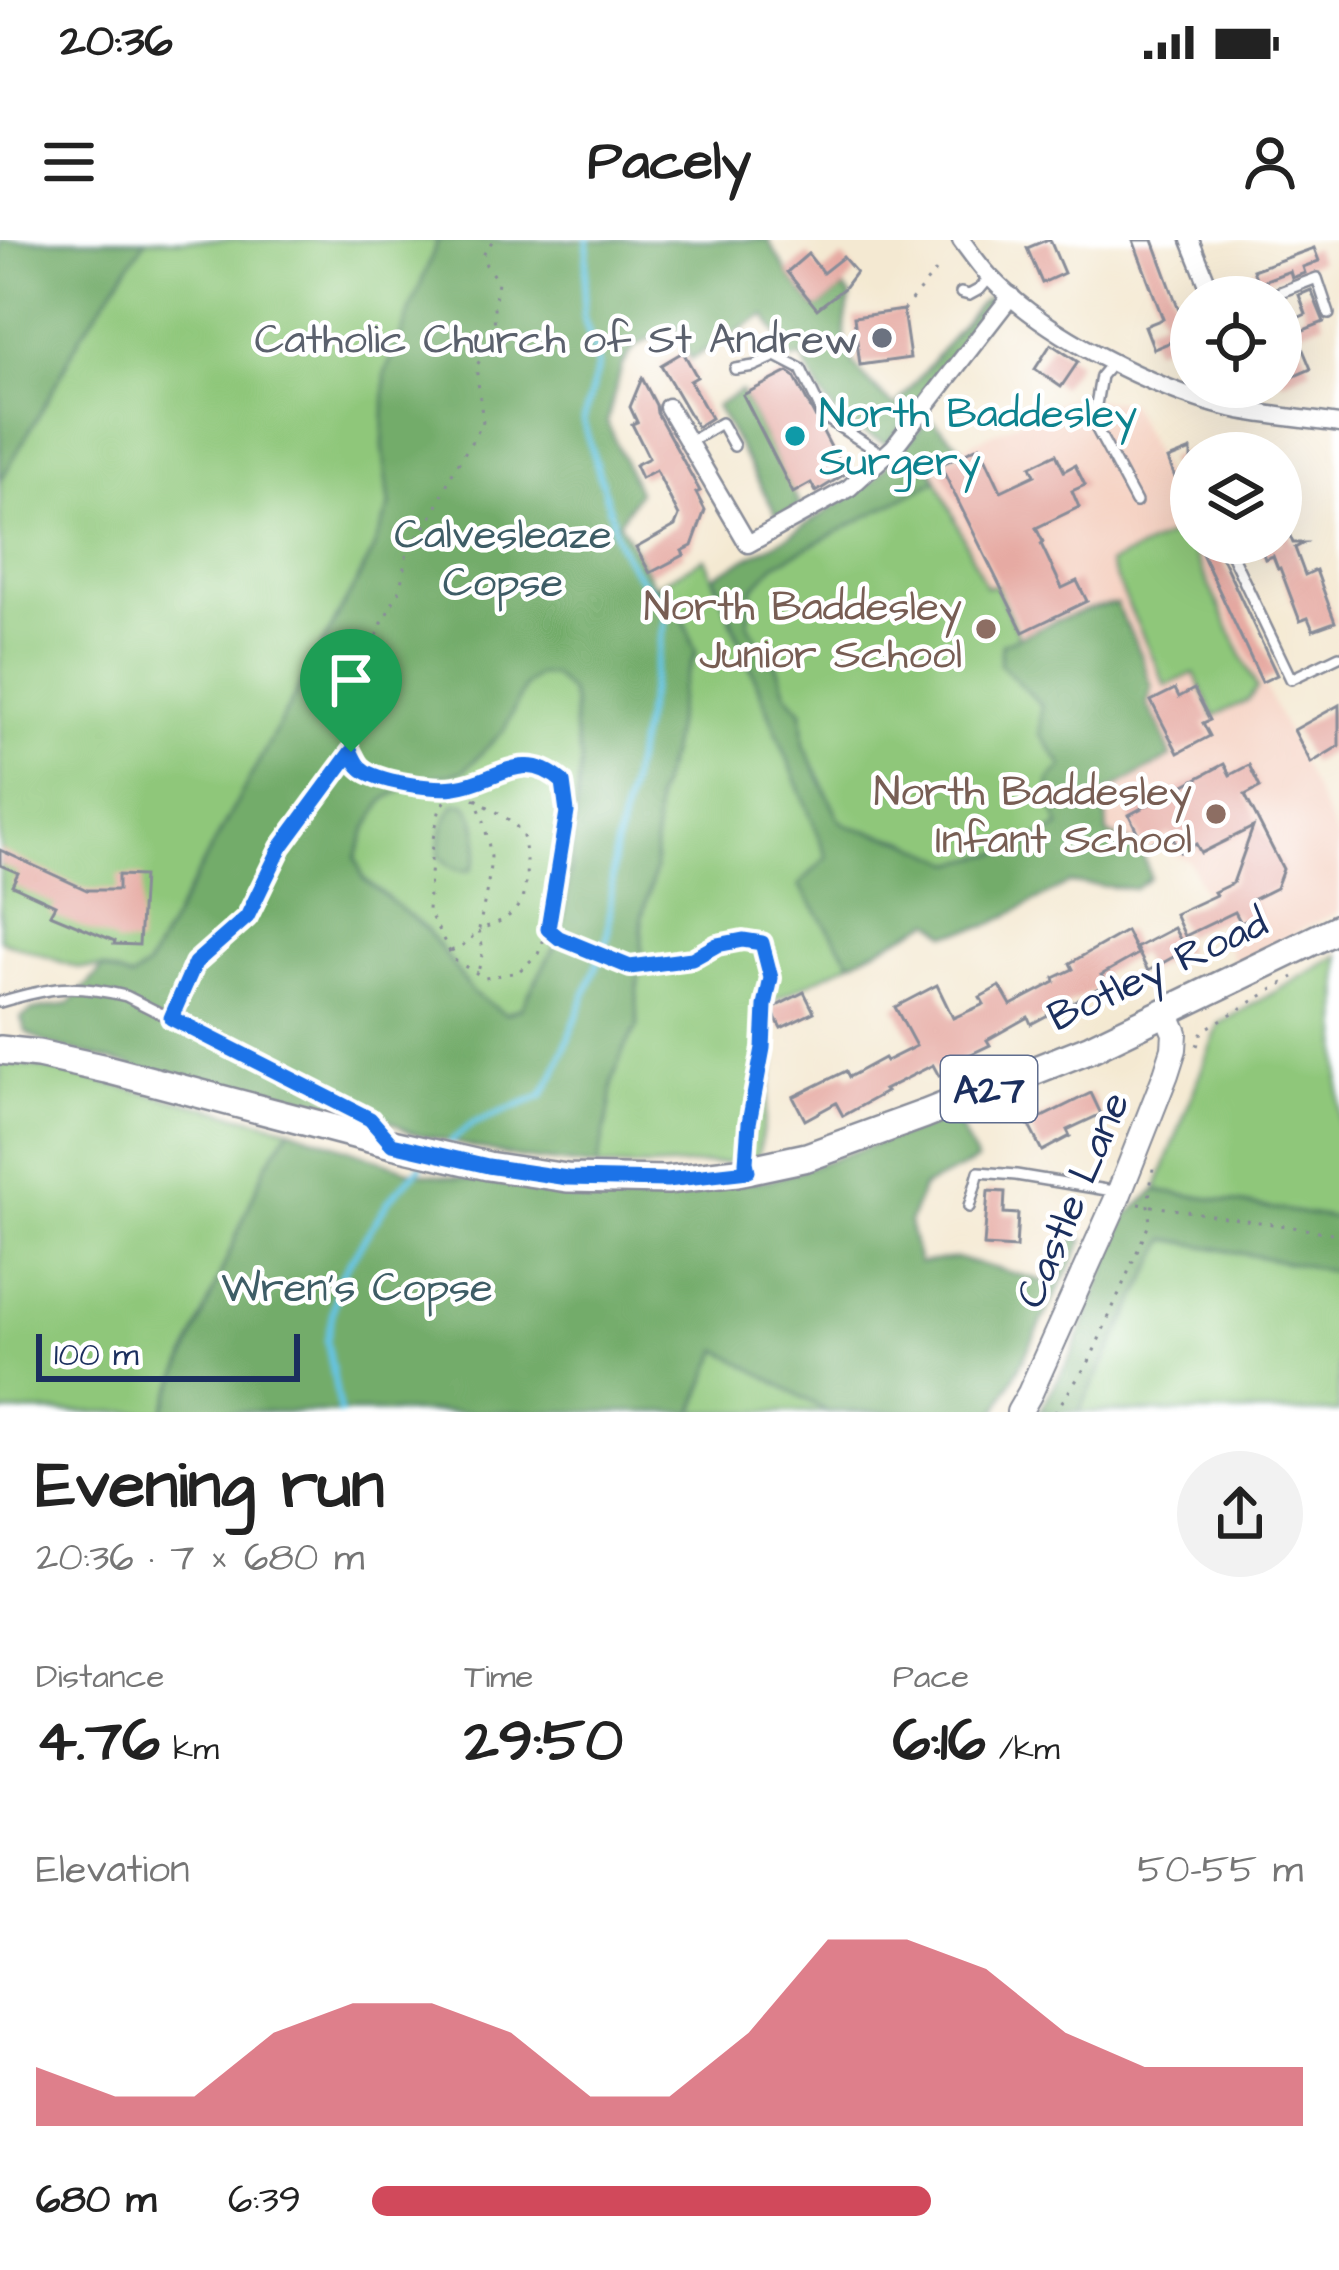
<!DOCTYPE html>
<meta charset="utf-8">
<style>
:root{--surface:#fff;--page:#f2f2f2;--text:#222;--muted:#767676;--accent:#d1495b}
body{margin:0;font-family:"Architects Daughter",sans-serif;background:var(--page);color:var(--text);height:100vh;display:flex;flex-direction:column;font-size:45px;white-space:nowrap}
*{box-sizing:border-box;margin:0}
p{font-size:39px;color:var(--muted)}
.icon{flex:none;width:66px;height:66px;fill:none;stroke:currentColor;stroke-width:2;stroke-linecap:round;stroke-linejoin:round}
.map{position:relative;height:1172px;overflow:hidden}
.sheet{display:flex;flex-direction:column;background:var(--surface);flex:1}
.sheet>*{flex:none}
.controls{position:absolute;left:1170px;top:36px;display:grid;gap:24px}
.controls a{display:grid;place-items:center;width:132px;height:132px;border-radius:50%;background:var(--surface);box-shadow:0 12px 48px #0002;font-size:60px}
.scale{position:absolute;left:36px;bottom:30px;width:264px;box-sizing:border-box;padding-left:12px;border:6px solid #1b2f5e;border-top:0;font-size:33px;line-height:42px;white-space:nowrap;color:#1b2f5e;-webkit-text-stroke:9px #fff;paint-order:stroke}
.pin{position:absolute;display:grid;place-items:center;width:102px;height:102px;color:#fff;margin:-123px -51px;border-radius:50% 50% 50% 0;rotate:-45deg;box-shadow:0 0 12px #0007}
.pin .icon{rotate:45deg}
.round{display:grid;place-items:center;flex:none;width:126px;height:126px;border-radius:63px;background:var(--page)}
.head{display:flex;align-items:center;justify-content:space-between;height:204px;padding:0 36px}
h1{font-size:66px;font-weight:700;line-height:90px}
.stats{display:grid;grid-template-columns:repeat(3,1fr);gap:18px;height:204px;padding:12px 36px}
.stats div{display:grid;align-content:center}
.stats b{font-size:60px;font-weight:700}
.stats small{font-size:33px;font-weight:400}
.stats p{font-size:33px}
.chart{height:336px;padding:24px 36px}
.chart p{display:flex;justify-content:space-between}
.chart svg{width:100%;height:216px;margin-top:12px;fill:var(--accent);opacity:.7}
ul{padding:0 36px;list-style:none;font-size:39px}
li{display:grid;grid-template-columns:192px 144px 1fr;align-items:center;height:90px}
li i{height:30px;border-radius:15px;background:var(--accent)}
.status{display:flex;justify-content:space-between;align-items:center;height:84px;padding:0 60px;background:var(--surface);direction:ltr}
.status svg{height:33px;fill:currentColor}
header{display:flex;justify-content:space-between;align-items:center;height:156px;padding:0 36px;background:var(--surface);font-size:54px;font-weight:700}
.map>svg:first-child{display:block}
</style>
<div class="status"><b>20:36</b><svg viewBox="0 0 49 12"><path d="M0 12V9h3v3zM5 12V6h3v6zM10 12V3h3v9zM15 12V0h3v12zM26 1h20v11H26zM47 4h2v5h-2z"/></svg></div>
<header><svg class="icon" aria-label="menu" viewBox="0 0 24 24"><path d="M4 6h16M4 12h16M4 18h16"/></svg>Pacely<svg class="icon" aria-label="person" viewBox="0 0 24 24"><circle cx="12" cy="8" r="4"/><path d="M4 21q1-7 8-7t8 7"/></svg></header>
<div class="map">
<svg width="1339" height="1172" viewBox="0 0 1339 1172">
<rect width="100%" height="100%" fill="#fff"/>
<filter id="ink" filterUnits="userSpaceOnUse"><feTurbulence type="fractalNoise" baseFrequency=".00833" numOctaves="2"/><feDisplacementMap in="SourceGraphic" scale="24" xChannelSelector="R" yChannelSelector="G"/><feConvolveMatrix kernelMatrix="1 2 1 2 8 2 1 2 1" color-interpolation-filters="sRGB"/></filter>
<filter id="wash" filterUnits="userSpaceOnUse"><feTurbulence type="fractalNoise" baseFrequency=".004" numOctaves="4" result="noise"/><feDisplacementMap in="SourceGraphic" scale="48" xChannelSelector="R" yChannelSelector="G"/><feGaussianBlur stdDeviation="2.7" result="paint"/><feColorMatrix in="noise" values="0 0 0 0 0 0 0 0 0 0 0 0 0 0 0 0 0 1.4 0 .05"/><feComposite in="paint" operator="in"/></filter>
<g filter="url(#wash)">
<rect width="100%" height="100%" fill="#f4e9d2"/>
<polygon fill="#f5d2c2" points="1068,158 1129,162 1191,291 1191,303 1197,303 1339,602 1339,671 1235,723 1189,620 1107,595 832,627 714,336 900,237"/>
<g fill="#8fc77a" stroke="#557b6c" stroke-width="3">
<polygon points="0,0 438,0 386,134 383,206 390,266 369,319 147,727 131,739 103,728 78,728 0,700"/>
<polygon points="937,240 986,347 996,345 1019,397 1002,404 1000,424 1041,465 1040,494 1063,526 1051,562 1061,586 1010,611 954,623 906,601 848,586 839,579 804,505 802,471 787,454 776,423 761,406 748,384 753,348 774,325"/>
<polygon points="1183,289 1257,448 1248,460 1214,476 1194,433 1166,446 1109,324"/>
<polygon points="705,318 828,617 799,645 851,722 769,763 775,820 757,921 653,927 597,927 610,866 613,840 624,809 638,786 637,750 642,713 642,677 655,630 656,558 670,514 681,448 696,413 654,346"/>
<polygon points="552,434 570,452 574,465 574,488 581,520 565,672 559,698 531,752 521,768 505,774 473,753 427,690 362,638 356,617 366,590 384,560 417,541 465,530 504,490 525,446 537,435"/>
<polygon points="1339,715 1339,979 1156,950 1219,784"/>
<polygon points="0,821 49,829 290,888 266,925 163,1172 0,1172"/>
<polygon points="1166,999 1339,1032 1339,1172 1079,1172"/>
<polygon points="719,1109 828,1172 694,1172"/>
</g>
<g fill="#73ac6a" stroke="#476e64" stroke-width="3" fill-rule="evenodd">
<polygon points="0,0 146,0 81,95 48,159 0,242"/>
<path d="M438,0H768L787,32L816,69L844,48L851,56C834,115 854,128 895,167L979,64L987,57L994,62L993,71L887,204C833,182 827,167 802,117L792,120L765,75L691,119L676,85L635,107L622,125L607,182L638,252L619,282L654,346L666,351L681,372L696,412L681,448L670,514L656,558L655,630L642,677V713L637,750L638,786L624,809L613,840L610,866L597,927L520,918L409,892L342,852L322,876L48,804L26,792L21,778L33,770L69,764L103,728L131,739L147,727L369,319L390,266L383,206L385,134ZM537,435H552L570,452L574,465V488L581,520L565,672L559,698L521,768L505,774L473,753L427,690L363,638L356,618L366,590L384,560L417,541L464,531L504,490L525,446Z"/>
<polygon points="741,151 800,265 779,279 716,166"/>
<path d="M930,178L962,208L929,224L937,240L774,325L753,348L748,384L761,406L776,423L787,454L802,471L804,505L839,579L848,586L906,601L954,623L1010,611L1060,587L1051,562L1049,540L1063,526L1040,494L1041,465L1000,424L1002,404C1037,390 1080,367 1116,364L1140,412L1152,448L1147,465L1160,487L1171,517L1105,553L1107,594C1137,604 1143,606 1150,638L1135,649L1069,643L988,686L947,694L932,681L851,722L799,645L827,617L714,336L789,296L873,241Z"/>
<path d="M455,564H466C480,581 482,612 471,630C456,633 448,626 439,615C440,596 443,580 455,564Z"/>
<polygon points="954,877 977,921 923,947 909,983 919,1023 956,1018 1051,1043 1074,997 1084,1000 996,1172 828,1172 719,1110 693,1172 163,1172 266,925 290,888 414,932 569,952 680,950 774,939"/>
<polygon points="1156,950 1339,979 1339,1032 1167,999 1079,1172 1039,1172 1073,1112 1126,976"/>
</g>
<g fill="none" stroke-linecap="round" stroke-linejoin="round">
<g stroke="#65c5e4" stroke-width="6">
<path d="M450,902L472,884L542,856L555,833L608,696L614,616L668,369C645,345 616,314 613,280L583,181L599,125L583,76L588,0"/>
<polyline points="340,1172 327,1100 340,1037 389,960 421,926"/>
</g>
</g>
<g id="blocks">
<g fill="#e6aaa3">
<polygon points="1046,0 1050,0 1064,33 1042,43 1027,8"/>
<polygon points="1133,0 1153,0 1188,95 1154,109 1145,86 1163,79"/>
<polygon points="1314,8 1319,21 1303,27 1305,33 1292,38 1290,31 1258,43 1253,30"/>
<polygon points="808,14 823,33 843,17 856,32 844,48 817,69 787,32"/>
<polygon points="1311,50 1324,82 1296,93 1311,129 1281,142 1281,61 1291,81 1306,74 1299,55"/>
<polygon points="903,70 910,118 860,125 854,77"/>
<polygon points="1051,104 1078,122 1061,147 1035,129"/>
<polygon points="683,112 697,137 690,141 711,178 697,187 661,125"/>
<polygon points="788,132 794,136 845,234 816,252 811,243 793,253 743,155"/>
<polygon points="642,138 656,165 657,173 700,251 696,253 705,270 692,306 682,311 684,315 650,333 636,308 675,286 679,276 656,230 641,238 635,225 649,218 632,184 637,182 630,167"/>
<polygon points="980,206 1001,251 1035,235 1031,226 1056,214 1064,231 1075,225 1085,245 1072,251 1079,267 1036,288 1043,302 1041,304 1062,348 1077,341 1087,361 1023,392 940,225"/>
<polygon points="1191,210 1191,277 1190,277 1168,219"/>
<polygon points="1281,275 1293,303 1304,303 1295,308 1305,335 1316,330 1335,382 1313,390 1308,378 1300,381 1280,328 1278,329 1273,316 1265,319 1259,303 1281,303"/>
<polygon points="1197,303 1215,303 1277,435 1262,442"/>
<polygon points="1175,449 1179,457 1194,449 1210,480 1203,483 1210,496 1178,513 1151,461"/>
<polygon points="1339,465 1339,506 1311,523 1294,490"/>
<polygon points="1224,524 1230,535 1249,525 1260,547 1245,555 1283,629 1276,648 1252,660 1259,674 1241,683 1235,672 1185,696 1175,674 1216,655 1214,652 1233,643 1253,587 1201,613 1196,604 1180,612 1170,593 1144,606 1129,575"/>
<polygon points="0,610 87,650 118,650 118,635 143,636 139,705 114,704 115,701 50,674 55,665 12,645 18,633 0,625"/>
<polygon points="1174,688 1186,710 1148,731 1136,708"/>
<polygon points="1126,691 1138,714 1101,735 1106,744 1031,784 1028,777 987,800 990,805 961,819 963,823 939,836 933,825 884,850 886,852 843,876 836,863 805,880 793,857 846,831 849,837 884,818 886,821 916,806 895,767 937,745 953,778 984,764 980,757 1000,746 1011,765 1055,742 1054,738 1073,729 1070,723"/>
<polygon points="804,752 814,772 781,788 771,769"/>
<polygon points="1091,853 1101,874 1067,890 1070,896 1042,911 1028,884"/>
<polygon points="988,951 1005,952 1004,973 1018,974 1016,1008 984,1006"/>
</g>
</g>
</g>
<g filter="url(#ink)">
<use href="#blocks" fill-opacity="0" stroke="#888c98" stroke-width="3"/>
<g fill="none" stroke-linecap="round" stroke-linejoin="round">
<defs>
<g id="lane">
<polyline points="961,53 969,55 980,49 990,37"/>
<polyline points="1267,57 1317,38 1329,74"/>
<polyline points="1112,123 1101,136 1093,182 1136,262"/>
<polyline points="735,129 754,126 776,116 801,129 824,177 885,216"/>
<polyline points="689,202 721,183 734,206"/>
<polyline points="1226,303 1291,439 1339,416"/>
<path d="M0,762C51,747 73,743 126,756L370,879L380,891"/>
<polyline points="969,967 979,932 1016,935 1119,952"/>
</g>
<g id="street">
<path d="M961,0C970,12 979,25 989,36C1043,94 1153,149 1230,168C1265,176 1303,178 1339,184"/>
<polyline points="1190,0 1213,57"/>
<polyline points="668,167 748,304 849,248 894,207 1011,56"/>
</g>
<polyline id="secondary" points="1019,1172 1030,1153 1116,961 1166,834 1174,809 1175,793 1166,772"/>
<polyline id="primary" points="0,810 38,814 106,829 392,904 488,926 567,938 667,940 737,932 807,917 925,874 1091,808 1339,688"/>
</defs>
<use href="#lane" stroke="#888c98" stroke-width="14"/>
<use href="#street" stroke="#888c98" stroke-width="21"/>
<use href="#secondary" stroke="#888c98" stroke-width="28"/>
<use href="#primary" stroke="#888c98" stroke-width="32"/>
<g stroke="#888c98" stroke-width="3" stroke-dasharray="3 9" stroke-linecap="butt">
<polyline points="903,70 937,30"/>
<path d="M476,559C490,570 512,577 521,593C526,601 525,610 526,620C528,661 519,678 479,689L483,711L478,732"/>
<polyline points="548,689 538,714 518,732 485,738 454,720 428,670 432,603 440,568 457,547 505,529 533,527 551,532 563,541 567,571 548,689 559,698 630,727 692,719 717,705 744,700 762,703 771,738 747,906"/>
<polyline points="451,711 467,703 479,689 488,643 491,617 484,581 475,559 457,547 376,537 361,528 346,501 352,459 382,383 400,349 407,312 434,273 451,235 483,183 476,126 495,100 494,65 498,42 486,25 483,15 493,0"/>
<polyline points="177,764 195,723 247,677 281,607 350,513"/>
<polyline points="1197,806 1202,791 1294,737"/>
<polyline points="1139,964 1339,994"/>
<polyline points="1055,1172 1090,1120 1150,982 1148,966 1153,928"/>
</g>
<use href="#lane" stroke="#fff" stroke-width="9"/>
<use href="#street" stroke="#fff" stroke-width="16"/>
<use href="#secondary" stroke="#fff" stroke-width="24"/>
<use href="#primary" stroke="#fff" stroke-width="27"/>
</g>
</g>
<g fill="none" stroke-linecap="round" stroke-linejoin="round" filter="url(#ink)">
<defs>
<path id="route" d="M351,512C354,518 356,524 361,528C376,542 435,550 455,547C495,543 522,506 563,542L567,572L548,689L559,698L630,727L692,719L717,705L743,700L762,703L771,738L765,766L763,808L749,883L746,922L748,931L667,940L567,938L488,926L392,904L370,879L171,778L195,723L247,677L281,607Z"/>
</defs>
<use href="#route" stroke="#fff" stroke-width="24"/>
<use href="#route" stroke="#1a73e8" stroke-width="15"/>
</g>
<circle fill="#6b7280" stroke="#fff" stroke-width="4.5" cx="882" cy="98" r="12"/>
<circle fill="#0f9aa8" stroke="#fff" stroke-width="4.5" cx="795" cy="196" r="12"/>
<g fill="#8d6e63" stroke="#fff" stroke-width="4.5">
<circle cx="986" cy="389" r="12"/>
<circle cx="1216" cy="574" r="12"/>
</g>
<g text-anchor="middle" stroke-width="9" stroke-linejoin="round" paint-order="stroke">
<rect fill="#fff" stroke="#5f6d8e" stroke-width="3" x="941" y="816" width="96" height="66" rx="9"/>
<g font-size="39" font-weight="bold" fill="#1b2f5e">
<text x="989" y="863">A27</text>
</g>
<g font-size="42" fill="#5b616d" stroke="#fff" text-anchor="end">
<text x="858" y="113">Catholic Church of St Andrew</text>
</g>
<g font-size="42" fill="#0d838f" stroke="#fff" text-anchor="start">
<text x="819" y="187">North Baddesley<tspan x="819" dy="48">Surgery</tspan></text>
</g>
<g font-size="42" fill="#3e5d66" stroke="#fff">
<text x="503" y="308">Calvesleaze<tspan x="503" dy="48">Copse</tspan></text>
<text x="357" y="1061">Wren's Copse</text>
</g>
<g font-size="42" fill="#785e54" stroke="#fff" text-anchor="end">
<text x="962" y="380">North Baddesley<tspan x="962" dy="48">Junior School</tspan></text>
<text x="1192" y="565">North Baddesley<tspan x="1192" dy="48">Infant School</tspan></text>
</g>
<g font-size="42" fill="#1b2f5e" stroke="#fff">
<text transform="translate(1157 728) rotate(-25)" y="15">Botley Road</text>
<text transform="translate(1071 959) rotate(-67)" y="15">Castle Lane</text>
</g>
</g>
</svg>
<div class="controls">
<a><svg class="icon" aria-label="locate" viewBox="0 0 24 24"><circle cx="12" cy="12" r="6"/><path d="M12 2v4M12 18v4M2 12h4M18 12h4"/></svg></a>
<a><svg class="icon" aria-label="layers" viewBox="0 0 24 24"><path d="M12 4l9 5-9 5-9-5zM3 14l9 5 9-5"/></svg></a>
</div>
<div class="scale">100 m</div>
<div class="pin" style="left:351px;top:512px;background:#1e9e55"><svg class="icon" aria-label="arrive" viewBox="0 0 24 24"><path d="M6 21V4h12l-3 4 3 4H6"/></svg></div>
</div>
<section class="sheet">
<div class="head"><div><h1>Evening run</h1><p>20:36 · 7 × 680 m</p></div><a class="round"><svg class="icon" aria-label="share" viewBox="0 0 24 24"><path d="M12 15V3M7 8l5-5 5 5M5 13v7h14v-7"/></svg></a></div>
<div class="stats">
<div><p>Distance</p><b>4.76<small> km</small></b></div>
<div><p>Time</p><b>29:50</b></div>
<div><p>Pace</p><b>6:16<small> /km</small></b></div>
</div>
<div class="chart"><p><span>Elevation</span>50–55 m</p>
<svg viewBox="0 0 160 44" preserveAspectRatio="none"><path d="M0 44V32L10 38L20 38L30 25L40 19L50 19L60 25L70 38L80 38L90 25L100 6L110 6L120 12L130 25L140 32L150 32L160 32V44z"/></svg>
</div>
<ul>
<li><b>680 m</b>6:39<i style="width:60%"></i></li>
</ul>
</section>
